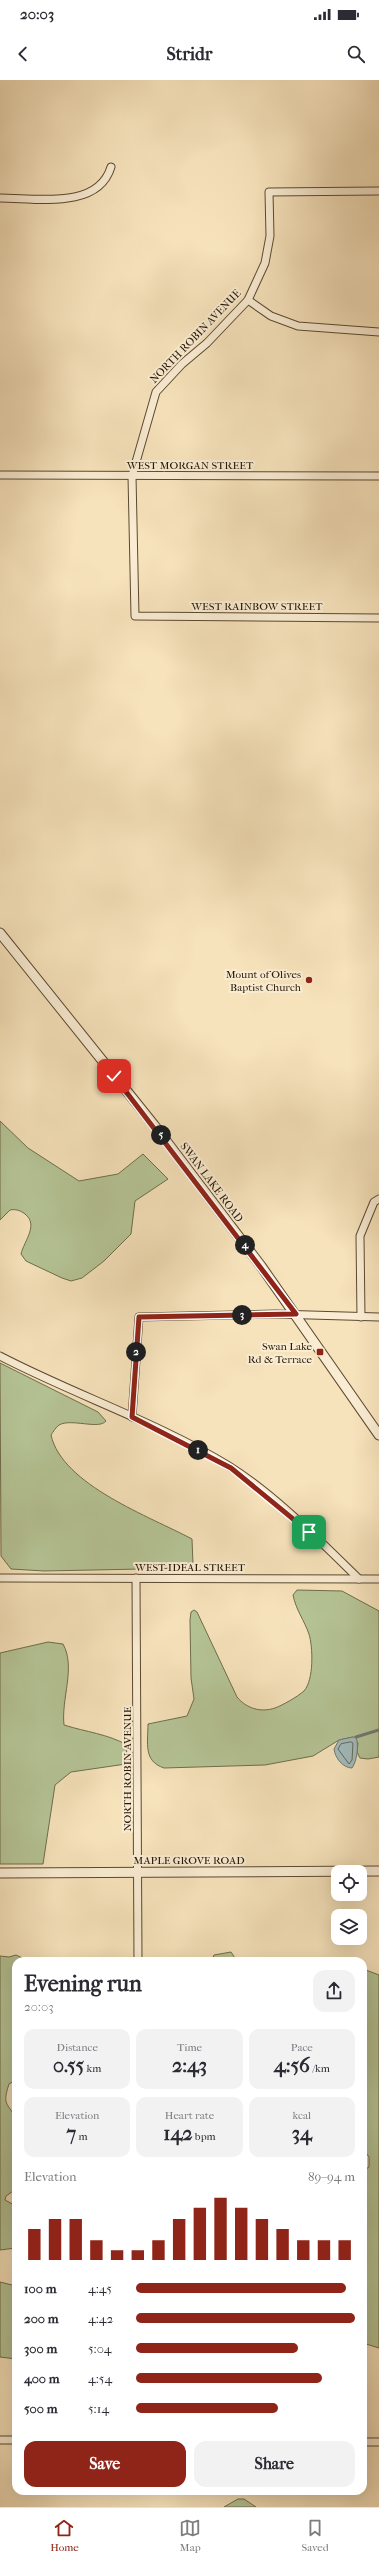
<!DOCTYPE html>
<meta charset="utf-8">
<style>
:root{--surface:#fff;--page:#f2f2f3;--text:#2b2b33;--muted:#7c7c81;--line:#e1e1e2;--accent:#8f2418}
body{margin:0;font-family:"IM FELL French Canon",serif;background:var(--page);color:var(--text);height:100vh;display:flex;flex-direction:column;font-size:15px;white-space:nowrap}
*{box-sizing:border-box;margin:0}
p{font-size:13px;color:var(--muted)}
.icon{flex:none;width:22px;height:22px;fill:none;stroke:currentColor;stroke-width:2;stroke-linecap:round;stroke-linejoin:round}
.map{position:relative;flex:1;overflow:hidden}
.details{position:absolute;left:12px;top:1877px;width:355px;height:538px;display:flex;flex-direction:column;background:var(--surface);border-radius:12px;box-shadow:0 4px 16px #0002}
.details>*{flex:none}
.fabs{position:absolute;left:331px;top:1785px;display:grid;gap:8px}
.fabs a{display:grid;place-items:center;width:36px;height:36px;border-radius:8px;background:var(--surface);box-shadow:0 4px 16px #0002;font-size:20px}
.pin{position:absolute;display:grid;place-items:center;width:34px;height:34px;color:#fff;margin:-17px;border-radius:8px;box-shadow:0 2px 6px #0006}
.km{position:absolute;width:20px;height:20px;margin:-10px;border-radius:50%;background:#222;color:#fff;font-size:11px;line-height:20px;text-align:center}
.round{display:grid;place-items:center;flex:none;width:42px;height:42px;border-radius:12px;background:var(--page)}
.summary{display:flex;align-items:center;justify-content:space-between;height:68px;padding:0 12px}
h1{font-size:22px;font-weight:800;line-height:30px}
.stats{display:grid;grid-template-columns:repeat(3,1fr);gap:6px;height:68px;padding:4px 12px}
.stats div{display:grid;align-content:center;border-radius:10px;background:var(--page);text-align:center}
.stats b{font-size:20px;font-weight:800}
.stats small{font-size:11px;font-weight:400}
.stats p{font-size:11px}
.chart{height:112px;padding:8px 12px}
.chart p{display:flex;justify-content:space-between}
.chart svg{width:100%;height:72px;margin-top:4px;stroke:var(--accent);stroke-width:6}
.primary-button{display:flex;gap:8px;margin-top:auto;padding:8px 12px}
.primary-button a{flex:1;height:46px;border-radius:12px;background:var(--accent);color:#fff;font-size:16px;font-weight:800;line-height:46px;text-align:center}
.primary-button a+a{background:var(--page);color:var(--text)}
ul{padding:0 12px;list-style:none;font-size:13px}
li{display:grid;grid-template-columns:64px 48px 1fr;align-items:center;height:30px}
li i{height:10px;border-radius:5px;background:var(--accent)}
.status{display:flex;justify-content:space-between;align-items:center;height:28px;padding:0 20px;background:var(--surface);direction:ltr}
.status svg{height:11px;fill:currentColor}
header{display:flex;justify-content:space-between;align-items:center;height:52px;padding:0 12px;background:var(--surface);font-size:18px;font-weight:800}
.dock{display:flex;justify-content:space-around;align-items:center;height:56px;border-top:1px solid var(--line);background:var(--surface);font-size:11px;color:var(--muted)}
.dock a{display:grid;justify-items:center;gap:2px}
.dock .active{color:var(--accent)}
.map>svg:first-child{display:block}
</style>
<div class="status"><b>20:03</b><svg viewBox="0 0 49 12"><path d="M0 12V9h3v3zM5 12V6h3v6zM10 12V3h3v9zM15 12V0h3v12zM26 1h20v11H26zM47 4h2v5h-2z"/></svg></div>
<header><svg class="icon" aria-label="back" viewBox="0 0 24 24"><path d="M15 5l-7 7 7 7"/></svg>Stridr<svg class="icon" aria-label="search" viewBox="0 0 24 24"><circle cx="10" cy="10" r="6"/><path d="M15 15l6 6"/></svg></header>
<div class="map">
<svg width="379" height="2427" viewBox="0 0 379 2427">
<rect width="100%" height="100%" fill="#f6e2bb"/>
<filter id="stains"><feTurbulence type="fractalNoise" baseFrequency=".005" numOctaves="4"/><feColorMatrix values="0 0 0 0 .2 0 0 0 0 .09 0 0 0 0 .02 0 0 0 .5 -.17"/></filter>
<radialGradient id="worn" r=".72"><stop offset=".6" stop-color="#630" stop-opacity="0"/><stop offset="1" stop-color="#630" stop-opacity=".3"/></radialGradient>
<g fill="#b5c496" stroke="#6e6d4b">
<path d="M0,1041L28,1068L79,1101L118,1094L143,1074L168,1099L135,1121L131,1154L104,1181L82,1198L71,1201L62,1198L26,1181L21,1174C24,1161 39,1145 25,1134C20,1130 15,1129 10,1130L0,1140Z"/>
<path d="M0,1283L98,1332L106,1341C99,1350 71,1338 59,1345C56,1347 53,1352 51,1355C62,1405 151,1437 192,1459L193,1484L190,1488L44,1491L11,1489L1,1476Z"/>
<path d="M297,1510L342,1511L379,1531V1677L368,1679L360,1678L357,1672L358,1663L353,1657L339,1660L313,1676L265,1685L164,1688C143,1681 148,1663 148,1644L187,1636L194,1619L191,1598L190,1540L191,1532L194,1530L197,1532L237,1617C246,1628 260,1633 275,1628C283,1625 297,1617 304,1611C314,1600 313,1567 309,1554C304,1540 296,1530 293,1515Z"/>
<path d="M48,1562L63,1564C76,1587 61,1619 64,1645C86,1652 108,1654 127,1665L126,1684L71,1692L55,1705L43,1784H0V1573Z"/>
<polygon points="231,1872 237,1881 212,1881 214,1875"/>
<path d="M16,1875L29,1881H16V2000L9,2004C1,2028 10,2023 16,2040C19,2051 16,2095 16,2109L6,2116L5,2120L16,2126V2168L0,2170V1876L9,1877Z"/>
<polygon points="363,1889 379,1895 379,2268 363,2263 363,2091 369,2087 369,2077 363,2069"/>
<polygon points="0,2202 16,2206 16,2279 0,2277"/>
<polygon points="238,2419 244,2419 256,2427 224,2427"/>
</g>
<path fill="#a3bbbc" stroke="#717971" d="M353,1657H356C359,1666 357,1681 352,1688C343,1688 335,1678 334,1669L339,1660Z"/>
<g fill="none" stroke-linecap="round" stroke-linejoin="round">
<polygon stroke="#65685e" stroke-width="1" points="351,1662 353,1663 352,1680 349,1684 338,1669 341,1664"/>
<polyline stroke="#717971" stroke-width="3" points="356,1657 379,1650"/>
<defs>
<g id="minor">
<polyline points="379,111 269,112 270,156 265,183 248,220 207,263 182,284 156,312 132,396 135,536 379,538"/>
<path d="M0,118C36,118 98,130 111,87"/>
<polyline points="248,220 271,236 298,246 379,252"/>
<polyline points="0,395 379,396"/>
<polyline points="361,1237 360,1156 374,1122 379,1119"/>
<path d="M0,1276C75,1315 157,1342 229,1386C275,1415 320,1461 359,1499"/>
<polyline points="132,1337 139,1237 276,1234 379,1237"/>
<polyline points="0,1498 379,1499"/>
<polyline points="136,1498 138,1881"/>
<polyline points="0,2360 16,2360"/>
<polyline points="363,2362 379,2362"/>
</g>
<g id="tertiary">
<polyline points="0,853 154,1045 261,1186 379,1355"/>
<polyline points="0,1793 379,1791"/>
</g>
</defs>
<use href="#minor" stroke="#5b492f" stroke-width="9"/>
<use href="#tertiary" stroke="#5b492f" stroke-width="11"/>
<use href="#minor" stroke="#f9ecd3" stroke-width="7"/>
<use href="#tertiary" stroke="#f9ecd3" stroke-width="9"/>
</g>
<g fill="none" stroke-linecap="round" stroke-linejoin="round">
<defs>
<polyline id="route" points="114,996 296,1234 139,1237 132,1337 231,1388 309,1452"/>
</defs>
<use href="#route" stroke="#fff" stroke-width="8"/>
<use href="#route" stroke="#8f2418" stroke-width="5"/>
</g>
<g fill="#8f2418" stroke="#f9ecd3" stroke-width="1.5">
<circle cx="309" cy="900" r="4"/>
<rect x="316" y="1268" width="8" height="8" rx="2"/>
</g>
<g text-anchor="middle" stroke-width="4" stroke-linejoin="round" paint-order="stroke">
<g font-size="11" fill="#271600" stroke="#f9ecd3">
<text transform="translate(195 256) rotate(-46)" y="4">NORTH ROBIN AVENUE</text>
<text x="190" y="389">WEST MORGAN STREET</text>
<text x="257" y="530">WEST RAINBOW STREET</text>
<text transform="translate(212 1102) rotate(53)" y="4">SWAN LAKE ROAD</text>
<text x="190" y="1491">WEST IDEAL STREET</text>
<text transform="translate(127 1689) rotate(-90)" y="4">NORTH ROBIN AVENUE</text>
<text x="189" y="1784">MAPLE GROVE ROAD</text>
</g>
<g font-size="11" fill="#271600" stroke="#f9ecd3" text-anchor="end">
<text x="301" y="898">Mount of Olives<tspan x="301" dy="13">Baptist Church</tspan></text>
<text x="312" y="1270">Swan Lake<tspan x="312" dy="13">Rd &amp; Terrace</tspan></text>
</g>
</g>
<rect width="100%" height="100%" filter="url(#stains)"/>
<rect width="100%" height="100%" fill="url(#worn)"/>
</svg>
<div class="fabs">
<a><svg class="icon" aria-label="locate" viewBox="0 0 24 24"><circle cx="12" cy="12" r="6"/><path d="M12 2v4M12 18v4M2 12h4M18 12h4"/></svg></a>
<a><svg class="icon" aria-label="layers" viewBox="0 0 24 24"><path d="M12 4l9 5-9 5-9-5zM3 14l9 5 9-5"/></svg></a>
</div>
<div class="pin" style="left:309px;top:1452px;background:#1e9e55"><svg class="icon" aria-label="arrive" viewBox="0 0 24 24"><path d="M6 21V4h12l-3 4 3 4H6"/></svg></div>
<div class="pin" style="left:114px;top:996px;background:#d93025"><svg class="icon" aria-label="check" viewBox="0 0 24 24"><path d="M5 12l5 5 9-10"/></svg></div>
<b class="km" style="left:198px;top:1370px">1</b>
<b class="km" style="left:136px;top:1272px">2</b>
<b class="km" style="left:242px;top:1235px">3</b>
<b class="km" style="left:245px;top:1165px">4</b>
<b class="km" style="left:161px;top:1055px">5</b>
<section class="details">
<div class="summary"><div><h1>Evening run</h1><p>20:03</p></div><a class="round"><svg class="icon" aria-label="share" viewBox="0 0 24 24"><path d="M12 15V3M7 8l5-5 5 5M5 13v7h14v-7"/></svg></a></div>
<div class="stats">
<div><p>Distance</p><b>0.55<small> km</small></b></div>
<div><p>Time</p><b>2:43</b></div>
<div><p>Pace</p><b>4:56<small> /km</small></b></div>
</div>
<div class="stats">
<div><p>Elevation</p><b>7<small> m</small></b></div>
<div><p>Heart rate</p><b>142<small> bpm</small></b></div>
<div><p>kcal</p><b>34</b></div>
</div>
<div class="chart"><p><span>Elevation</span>89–94 m</p>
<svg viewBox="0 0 160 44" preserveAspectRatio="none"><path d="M5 44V25M15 44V19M25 44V19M35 44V32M45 44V38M55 44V38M65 44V32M75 44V19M85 44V12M95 44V6M105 44V12M115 44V19M125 44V25M135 44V32M145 44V32M155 44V32"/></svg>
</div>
<ul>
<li><b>100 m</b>4:45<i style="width:96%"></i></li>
<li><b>200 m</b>4:42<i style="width:100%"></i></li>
<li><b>300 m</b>5:04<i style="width:74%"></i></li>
<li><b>400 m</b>4:54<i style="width:85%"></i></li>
<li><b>500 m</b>5:14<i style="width:65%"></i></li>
</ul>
<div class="primary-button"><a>Save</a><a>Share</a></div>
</section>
</div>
<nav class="dock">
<a class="active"><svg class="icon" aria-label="home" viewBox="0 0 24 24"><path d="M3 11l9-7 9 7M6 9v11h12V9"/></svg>Home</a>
<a><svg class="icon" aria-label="map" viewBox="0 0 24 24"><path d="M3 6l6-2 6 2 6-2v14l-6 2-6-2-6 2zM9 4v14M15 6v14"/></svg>Map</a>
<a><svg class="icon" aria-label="saved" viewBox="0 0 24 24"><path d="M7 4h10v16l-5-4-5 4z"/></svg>Saved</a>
</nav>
